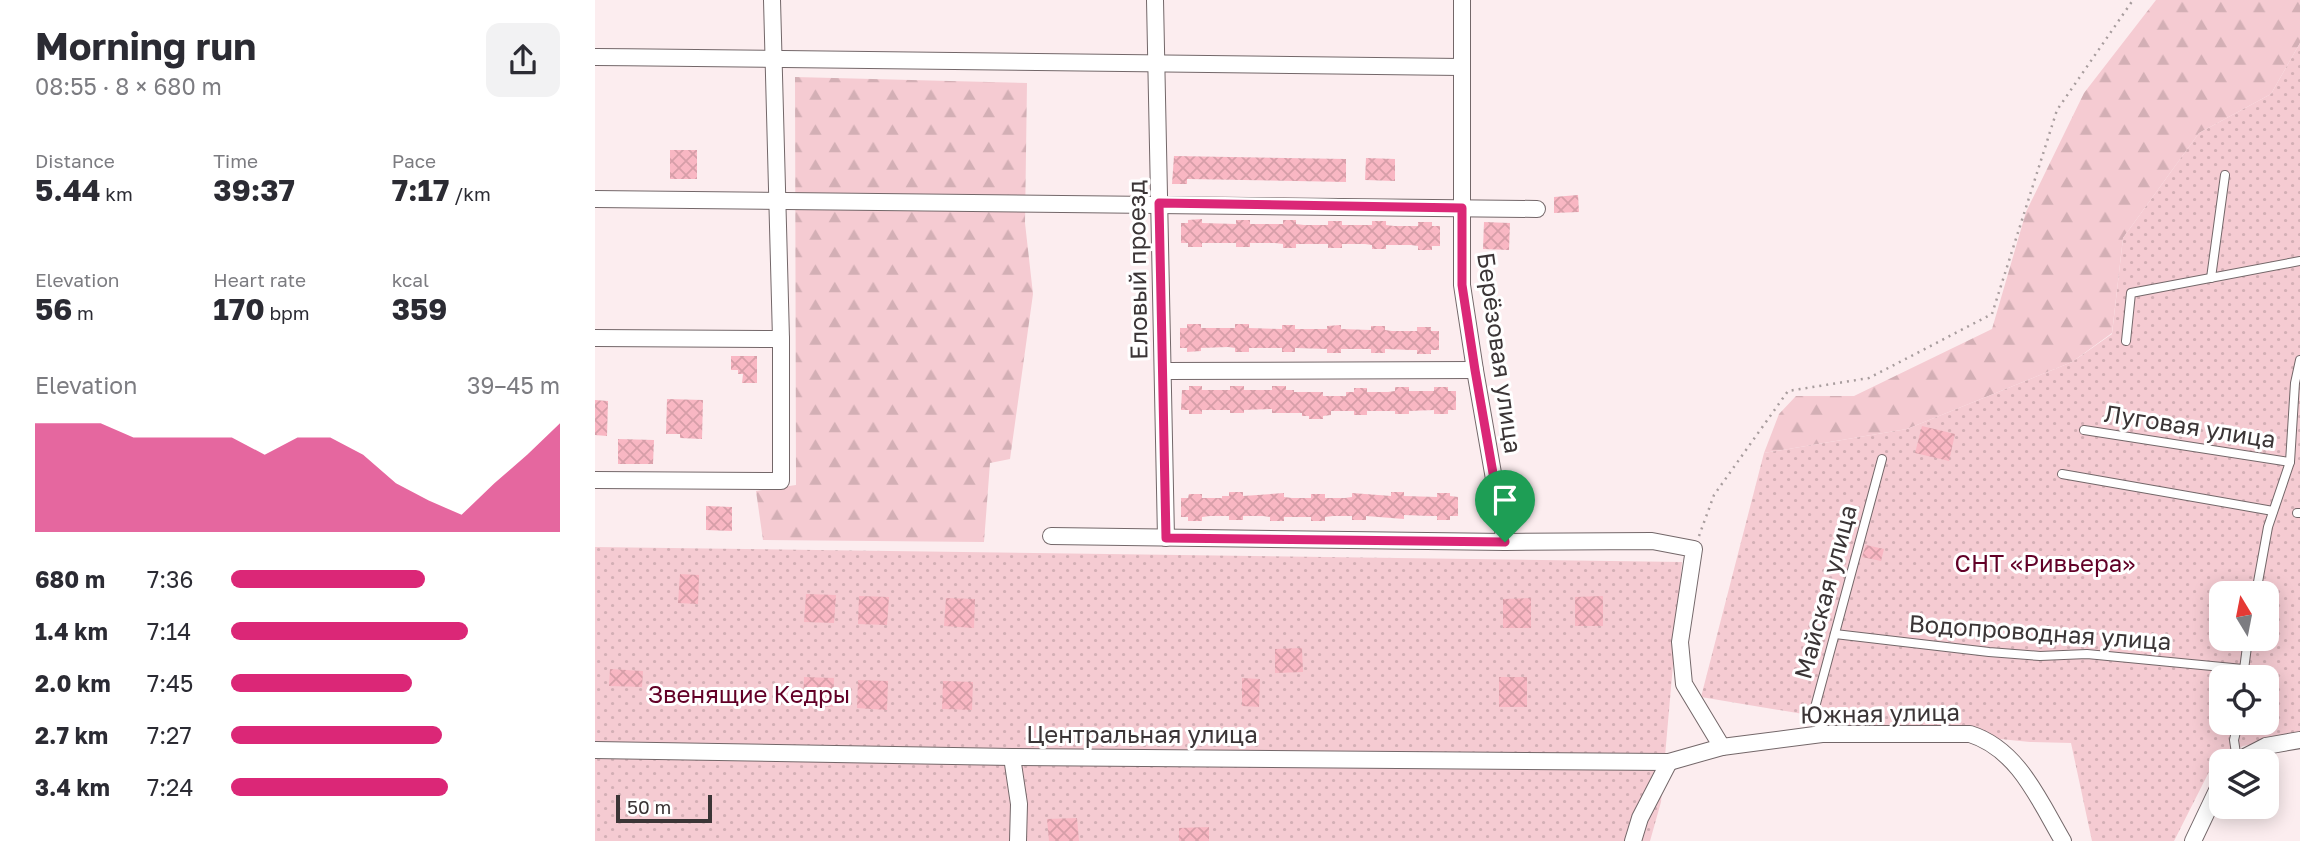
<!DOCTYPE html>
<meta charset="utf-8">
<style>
:root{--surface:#fff;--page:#f2f2f3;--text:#2b2b33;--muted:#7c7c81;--accent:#db2777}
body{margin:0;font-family:"Golos Text",sans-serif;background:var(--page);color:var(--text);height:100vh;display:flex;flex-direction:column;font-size:26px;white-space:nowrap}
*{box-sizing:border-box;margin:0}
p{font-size:23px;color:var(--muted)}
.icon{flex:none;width:38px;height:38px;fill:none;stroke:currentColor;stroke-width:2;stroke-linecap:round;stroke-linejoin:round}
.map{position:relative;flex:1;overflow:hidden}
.details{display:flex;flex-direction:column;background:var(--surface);width:595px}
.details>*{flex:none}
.needle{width:46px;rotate:350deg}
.tools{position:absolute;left:1614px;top:581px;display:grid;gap:14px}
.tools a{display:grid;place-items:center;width:70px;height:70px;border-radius:14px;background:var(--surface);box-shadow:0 4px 18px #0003;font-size:35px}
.scale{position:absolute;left:21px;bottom:18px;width:96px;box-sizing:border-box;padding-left:7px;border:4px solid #3b3536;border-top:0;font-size:19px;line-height:24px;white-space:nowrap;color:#3b3536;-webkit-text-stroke:5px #fff;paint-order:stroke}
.pin{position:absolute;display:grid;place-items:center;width:60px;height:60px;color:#fff;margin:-72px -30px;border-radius:50% 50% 50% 0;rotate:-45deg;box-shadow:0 0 7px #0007}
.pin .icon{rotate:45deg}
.round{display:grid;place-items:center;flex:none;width:74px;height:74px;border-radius:14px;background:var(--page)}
.overview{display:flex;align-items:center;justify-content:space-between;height:119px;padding:0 35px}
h1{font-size:38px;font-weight:700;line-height:52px}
.figures{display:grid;grid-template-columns:repeat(3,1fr);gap:10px;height:119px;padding:7px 35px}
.figures div{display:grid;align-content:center}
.figures b{font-size:30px;font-weight:700}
.figures small{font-size:19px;font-weight:400}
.figures p{font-size:19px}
.chart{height:196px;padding:14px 35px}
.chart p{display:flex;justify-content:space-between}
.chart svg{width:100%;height:126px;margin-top:7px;fill:var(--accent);opacity:.7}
ul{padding:0 35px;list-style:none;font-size:23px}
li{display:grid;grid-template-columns:112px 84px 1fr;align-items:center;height:52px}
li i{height:18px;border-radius:9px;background:var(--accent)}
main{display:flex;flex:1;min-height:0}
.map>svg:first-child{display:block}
</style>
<main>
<section class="details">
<div class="overview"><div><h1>Morning run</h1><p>08:55 · 8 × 680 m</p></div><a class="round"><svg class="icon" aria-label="share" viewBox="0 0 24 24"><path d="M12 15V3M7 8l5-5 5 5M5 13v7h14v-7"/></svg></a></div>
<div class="figures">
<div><p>Distance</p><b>5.44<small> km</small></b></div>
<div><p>Time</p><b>39:37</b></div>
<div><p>Pace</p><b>7:17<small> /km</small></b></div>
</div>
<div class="figures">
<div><p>Elevation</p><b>56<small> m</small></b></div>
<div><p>Heart rate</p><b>170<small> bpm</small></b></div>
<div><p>kcal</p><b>359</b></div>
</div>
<div class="chart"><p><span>Elevation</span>39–45 m</p>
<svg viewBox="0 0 160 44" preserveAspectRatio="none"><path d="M0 44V6L10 6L20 6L30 11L40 11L50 11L60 11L70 17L80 11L90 11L100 17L110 27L120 33L130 38L140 27L150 17L160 6V44z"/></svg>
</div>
<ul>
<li><b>680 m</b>7:36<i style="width:59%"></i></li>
<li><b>1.4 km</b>7:14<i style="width:72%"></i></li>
<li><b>2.0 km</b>7:45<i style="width:55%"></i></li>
<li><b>2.7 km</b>7:27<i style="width:64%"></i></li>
<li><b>3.4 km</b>7:24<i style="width:66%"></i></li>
</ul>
</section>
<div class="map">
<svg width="1705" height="841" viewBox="0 0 1705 841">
<defs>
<pattern id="forest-firs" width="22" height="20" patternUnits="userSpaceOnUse" patternTransform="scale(1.75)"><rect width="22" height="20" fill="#f5cbd2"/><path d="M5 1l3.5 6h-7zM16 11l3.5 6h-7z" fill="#d3afb5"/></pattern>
<pattern id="garden-dots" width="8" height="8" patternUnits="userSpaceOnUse" patternTransform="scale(1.75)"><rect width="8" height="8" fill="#f5cbd2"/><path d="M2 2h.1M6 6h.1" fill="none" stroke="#d3afb5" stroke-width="1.8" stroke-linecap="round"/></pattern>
<pattern id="building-cross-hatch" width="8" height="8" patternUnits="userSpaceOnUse" patternTransform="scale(1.75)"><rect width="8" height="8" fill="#f9b7c3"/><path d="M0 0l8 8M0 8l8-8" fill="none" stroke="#d69ea8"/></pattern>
</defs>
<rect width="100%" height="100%" fill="#fcedef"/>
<g fill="url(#forest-firs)">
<polygon points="1561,0 1705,0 1705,43 1676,94 1604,133 1528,238 1517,333 1477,362 1312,429 1169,453 1184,414 1201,396 1259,396 1397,329 1431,212 1489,93"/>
<polygon points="200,77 432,83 430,223 438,294 415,459 395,463 389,542 168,540 161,491 201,485"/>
</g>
<g fill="url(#garden-dots)" fill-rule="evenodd">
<path d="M1705,43V736L1648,746L1620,760L1579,841H1497L1476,743L1435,742L1325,731H1231L1226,717L1106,697L1169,453L1312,429L1477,362L1517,334L1528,238L1604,133L1676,94ZM1626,593H1671V639H1626ZM1626,677H1671V723H1626Z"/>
<polygon points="0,547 1087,562 1066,802 1055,841 0,841"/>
</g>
<g fill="url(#building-cross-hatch)">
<rect x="75" y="150" width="27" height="29"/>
<polygon points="579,156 751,159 751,182 592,179 592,184 577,184"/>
<polygon points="771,158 800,159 800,181 770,180"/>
<polygon points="983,195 984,212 959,213 959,197"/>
<polygon points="607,219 607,223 641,224 641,220 655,220 655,224 688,224 688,220 701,220 701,224 709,225 733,225 733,221 747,221 747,225 777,225 777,221 791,221 791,225 799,226 823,226 823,222 837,222 837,226 845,226 845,246 837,246 837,250 823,250 823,246 816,245 791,245 791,249 777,249 777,245 770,244 747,244 747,248 733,248 733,244 701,244 701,248 688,248 688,244 680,243 655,243 655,247 641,247 641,243 607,243 607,247 593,247 593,243 586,243 586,223 593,223 593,220"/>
<polygon points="889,222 915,223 914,250 888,249"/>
<polygon points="592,324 606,324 606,328 640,328 640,324 654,324 654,328 687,329 687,325 700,325 700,329 732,329 732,326 746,325 746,329 776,330 776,326 790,326 790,330 797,331 822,331 822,327 836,327 836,331 844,331 844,350 836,350 836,354 822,354 822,350 815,350 790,349 790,353 776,353 776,349 746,349 746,353 732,353 732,349 700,348 700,352 687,352 687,348 654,348 654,352 640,352 640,348 633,347 606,348 606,351 592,352 592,348 585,348 585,328 592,328"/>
<polygon points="136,356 162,356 162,383 147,383 148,374 143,374 143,370 136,370"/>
<polygon points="594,386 607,386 607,390 635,390 635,386 649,386 649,390 677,390 677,386 691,386 691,390 699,390 699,392 728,392 728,396 751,396 751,392 759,392 759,388 772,388 772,392 793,392 800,391 800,387 814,387 814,391 839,391 839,387 853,387 853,391 861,391 861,410 853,410 853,414 839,414 839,410 814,411 814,414 800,414 800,411 772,411 772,415 759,415 759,411 736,411 736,415 728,416 728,419 714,419 714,416 707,416 707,413 677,413 677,409 649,410 649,413 635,413 635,410 607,410 607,414 594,414 594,410 586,410 587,390 594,390"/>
<polygon points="72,399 108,400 107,439 85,438 85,434 71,434"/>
<polygon points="0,400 13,401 12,436 0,435"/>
<polygon points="1591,424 1606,426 1604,439 1589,437"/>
<polygon points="1327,426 1360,434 1354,461 1320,453"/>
<polygon points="23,439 59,440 58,464 23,464"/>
<polygon points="634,492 648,492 648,496 689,493 689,497 697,498 716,498 716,494 730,494 730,498 750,498 757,497 757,493 796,496 796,492 809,492 809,496 842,497 842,493 855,493 855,496 863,497 863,516 855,516 855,520 842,520 842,516 834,516 809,515 809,519 771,516 771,520 757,520 757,516 738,516 730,517 730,521 716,521 716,517 689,517 689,521 675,521 675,517 668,516 648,516 648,520 634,520 634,516 615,516 607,517 607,521 593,521 593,517 586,517 586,498 593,498 594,494 607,494 607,498 627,498 627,496 634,496"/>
<polygon points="111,506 137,507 137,531 111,530"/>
<polygon points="1271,545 1289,549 1286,561 1267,557"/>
<polygon points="85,574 104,575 103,604 83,603"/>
<polygon points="211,594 241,595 239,623 209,622"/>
<polygon points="264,596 294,597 292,625 263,624"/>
<polygon points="1008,596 1008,626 980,626 980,597"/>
<polygon points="351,598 380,599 379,628 349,626"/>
<polygon points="936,598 936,628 908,628 908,599"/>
<polygon points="707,648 708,672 680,673 680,649"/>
<polygon points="15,669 48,671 47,687 14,686"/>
<polygon points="209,677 239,678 238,707 208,705"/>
<rect x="904" y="677" width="28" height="30"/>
<polygon points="647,678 665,679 664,707 647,706"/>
<polygon points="263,680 293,681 292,710 262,708"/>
<polygon points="348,681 378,682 377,710 347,709"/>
<polygon points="482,818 484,841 454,841 452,819"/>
<polygon points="614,827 614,841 584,841 584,828"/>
</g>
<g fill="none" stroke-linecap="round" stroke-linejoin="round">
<defs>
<g id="lane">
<polyline points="1616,278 1630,175"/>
<polyline points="1531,341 1536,293 1705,261"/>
<polyline points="1489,430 1695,462"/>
<polyline points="1467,474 1678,511"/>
<polyline points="1702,513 1705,513"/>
<polyline points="1661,593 1673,527 1695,462 1700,383 1705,360"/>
<polyline points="1240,634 1394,652 1445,656 1492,654 1648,669"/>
<polyline points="1648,677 1653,639"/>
<polyline points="1227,734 1219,711 1287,459"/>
<polyline points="1642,760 1639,740 1643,723"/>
</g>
<g id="street">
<polyline points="560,0 571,538"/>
<polyline points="867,0 867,285 880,370 910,542"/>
<path d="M0,57C289,59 578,66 866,67"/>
<polyline points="0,199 942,209"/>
<polyline points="0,338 186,339"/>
<polyline points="568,371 880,370"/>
<polyline points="0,480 186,481 186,339 177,0"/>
<polyline points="456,536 910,542 1057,541 1099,549 1085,642 1089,684 1127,747"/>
<path d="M0,750L417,757L1074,762L1127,747L1227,734H1375C1423,749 1444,800 1468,841"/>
<polyline points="417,757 424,804 423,841"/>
<polyline points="1642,761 1671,746 1705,740"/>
<polyline points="1038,841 1045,818 1074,762"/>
<polyline points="1598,841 1626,782"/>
</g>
</defs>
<use href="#lane" stroke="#736769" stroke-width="10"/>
<use href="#street" stroke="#736769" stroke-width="18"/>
<polyline stroke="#a89d9e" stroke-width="2.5" stroke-dasharray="2 5" stroke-linecap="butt" points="1104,536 1119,495 1193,391 1274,378 1397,314 1462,110 1538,0"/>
<use href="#lane" stroke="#fff" stroke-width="8"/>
<use href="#street" stroke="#fff" stroke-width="16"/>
</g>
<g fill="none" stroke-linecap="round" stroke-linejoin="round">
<defs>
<polygon id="route" points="564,203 867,208 867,285 880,370 910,542 571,538"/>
</defs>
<use href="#route" stroke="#fff" stroke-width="14"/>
<use href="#route" stroke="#db2777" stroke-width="9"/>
</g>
<g text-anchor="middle" stroke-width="6" stroke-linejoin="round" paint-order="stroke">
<g font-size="24" fill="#3b3536" stroke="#fff">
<text transform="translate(543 270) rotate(-91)" y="8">Еловый проезд</text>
<text transform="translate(904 353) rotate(82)" y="8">Берёзовая улица</text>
<text transform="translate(1595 427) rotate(9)" y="8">Луговая улица</text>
<text transform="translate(1231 592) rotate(-75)" y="8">Майская улица</text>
<text transform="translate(1445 633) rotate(4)" y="8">Водопроводная улица</text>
<text transform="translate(1285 714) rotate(-1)" y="8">Южная улица</text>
<text x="547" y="743">Центральная улица</text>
</g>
<g font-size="24" fill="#620027" stroke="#fff">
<text x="1450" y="572">СНТ «Ривьера»</text>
<text x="154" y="703">Звенящие Кедры</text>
</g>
</g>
</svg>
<div class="tools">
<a><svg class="needle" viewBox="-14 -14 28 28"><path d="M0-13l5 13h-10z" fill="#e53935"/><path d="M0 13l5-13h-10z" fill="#7c7c81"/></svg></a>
<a><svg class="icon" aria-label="locate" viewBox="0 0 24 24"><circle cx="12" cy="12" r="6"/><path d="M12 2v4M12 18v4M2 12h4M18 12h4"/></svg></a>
<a><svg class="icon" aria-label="layers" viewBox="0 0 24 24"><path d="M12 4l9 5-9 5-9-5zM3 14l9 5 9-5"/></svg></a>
</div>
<div class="scale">50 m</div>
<div class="pin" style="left:910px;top:542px;background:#1e9e55"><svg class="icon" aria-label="arrive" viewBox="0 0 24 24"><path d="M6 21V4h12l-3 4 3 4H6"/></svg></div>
</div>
</main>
